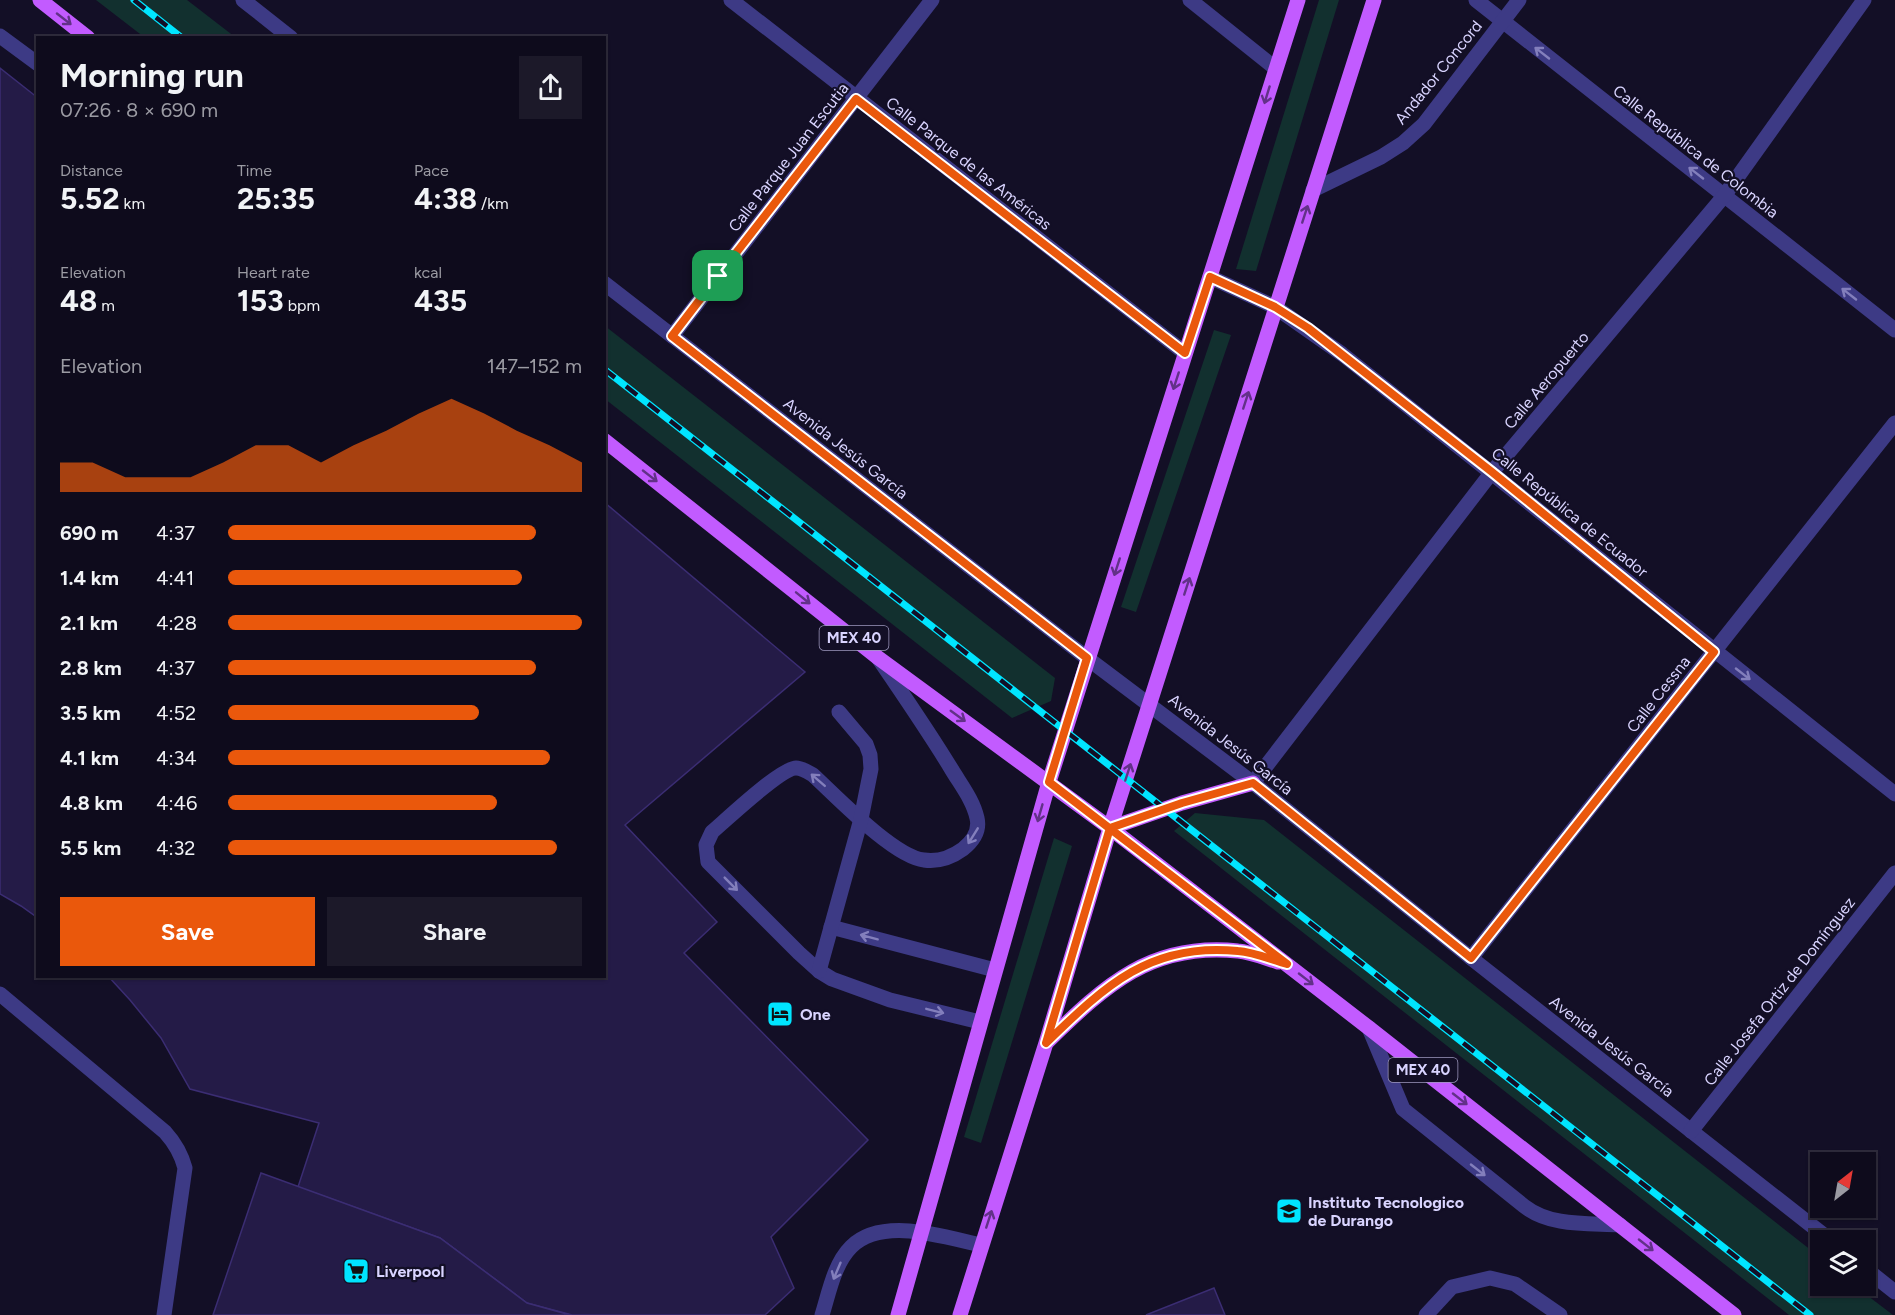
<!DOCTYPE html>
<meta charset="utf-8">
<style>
:root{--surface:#0e0b1c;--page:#1c1929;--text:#f1f3f6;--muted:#9b9ba3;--line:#2e2b3b;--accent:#ea580c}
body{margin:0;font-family:Figtree,sans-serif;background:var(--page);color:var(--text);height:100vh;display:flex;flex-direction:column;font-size:22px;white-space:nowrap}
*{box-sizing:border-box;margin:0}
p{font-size:20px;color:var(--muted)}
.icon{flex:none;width:33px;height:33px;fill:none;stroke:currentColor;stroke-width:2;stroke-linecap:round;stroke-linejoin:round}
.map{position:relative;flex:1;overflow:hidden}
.drawer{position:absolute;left:36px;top:36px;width:570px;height:942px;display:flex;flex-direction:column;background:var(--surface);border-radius:0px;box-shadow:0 2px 4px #0004,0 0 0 2px var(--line)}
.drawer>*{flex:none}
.needle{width:39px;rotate:31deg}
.controls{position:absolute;left:1810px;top:1152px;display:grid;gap:12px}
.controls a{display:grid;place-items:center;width:66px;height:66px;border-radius:0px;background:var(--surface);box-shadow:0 2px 4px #0004,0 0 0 2px var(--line);font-size:30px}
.pin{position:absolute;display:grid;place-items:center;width:51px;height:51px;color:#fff;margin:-26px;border-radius:12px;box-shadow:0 3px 9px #0006}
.round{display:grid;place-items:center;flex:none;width:63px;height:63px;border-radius:0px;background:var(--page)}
.summary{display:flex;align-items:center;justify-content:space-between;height:102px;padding:0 24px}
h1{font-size:33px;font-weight:700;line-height:45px}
.figures{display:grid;grid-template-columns:repeat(3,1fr);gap:9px;height:102px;padding:6px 24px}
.figures div{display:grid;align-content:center}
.figures b{font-size:30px;font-weight:700}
.figures small{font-size:16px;font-weight:400}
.figures p{font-size:16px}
.chart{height:168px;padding:12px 24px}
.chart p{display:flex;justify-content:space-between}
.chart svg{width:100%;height:108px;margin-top:6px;fill:var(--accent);opacity:.7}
.action{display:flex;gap:12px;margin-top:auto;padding:12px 24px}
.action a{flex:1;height:69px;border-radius:0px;background:var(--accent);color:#fff;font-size:24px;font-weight:700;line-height:69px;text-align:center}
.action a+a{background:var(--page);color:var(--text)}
ul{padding:0 24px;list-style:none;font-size:20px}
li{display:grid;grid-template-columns:96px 72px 1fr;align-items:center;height:45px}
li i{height:15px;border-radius:8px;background:var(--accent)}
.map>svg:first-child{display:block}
</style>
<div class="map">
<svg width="1895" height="1315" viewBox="0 0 1895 1315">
<rect width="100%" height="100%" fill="#130f26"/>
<g fill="#12302f">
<polygon points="96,0 187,0 235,37 144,37"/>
<polygon points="1319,0 1339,0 1256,271 1236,269"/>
<polygon points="605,326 1055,678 1051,701 1012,718 605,399"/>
<polygon points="1214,330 1231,335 1136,612 1121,607"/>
<polygon points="1195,813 1264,820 1821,1258 1821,1286 1855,1286 1893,1315 1789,1315 1174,831"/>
<polygon points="1054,838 1072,846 981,1143 964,1137"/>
</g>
<g fill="#241b47" stroke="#3b2d73" stroke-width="1.5">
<polygon points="0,68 38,98 38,918 21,906 0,894"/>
<polygon points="604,502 805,672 625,825 717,922 684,953 868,1140 771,1237 794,1288 765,1315 572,1315 527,1303 440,1238 298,1187 319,1123 190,1089 161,1038 130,1000 108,976 604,976"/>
<polygon points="261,1173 440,1238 527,1303 570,1315 213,1315"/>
<polygon points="1214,1288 1225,1315 1146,1315"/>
</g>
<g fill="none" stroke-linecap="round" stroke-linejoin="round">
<g stroke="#3d3a85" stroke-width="15">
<polyline points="243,0 291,38"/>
<polyline points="731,0 1185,353"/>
<polyline points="1190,0 1275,68"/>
<polyline points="1476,0 1895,330"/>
<polyline points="0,36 38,64"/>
<polyline points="1313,190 1381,157 1403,143 1424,124 1519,0"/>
<polyline points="1210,277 1275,307 1342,354 1895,794"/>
<polyline points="604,283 1087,658 1253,783 1471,958 1830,1240"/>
<polyline points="672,336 932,0"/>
<path d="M879,659C904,696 929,732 952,770C961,785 973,800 977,818C980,831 973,841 963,849C952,857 938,862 924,860C894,857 837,797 813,775C808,772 802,768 796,768C781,768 726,820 712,832L706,845L708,862L799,953L819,971L832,979L890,1000L980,1022"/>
<polyline points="1253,783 1492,472 1724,196 1864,0"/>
<polyline points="831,927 995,970"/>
<polyline points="1471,958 1895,423"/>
<polyline points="819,971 861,819 871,769 870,755 866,744 839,712"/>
<path d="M0,994L165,1132C175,1143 181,1153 185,1168L164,1315"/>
<path d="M1369,1028L1403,1109L1524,1206C1551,1227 1588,1223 1620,1225"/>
<polyline points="1691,1131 1895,873"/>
<polyline points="1866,1269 1895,1292"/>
<path d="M822,1315C829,1293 834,1264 851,1247C882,1216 944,1237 981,1245"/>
<polyline points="1426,1315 1452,1287 1490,1278 1515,1284 1560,1315"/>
</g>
<g stroke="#c25bff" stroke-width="15">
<polyline points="40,0 88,38"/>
<polyline points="604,440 877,657 1110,828 1369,1028 1734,1315"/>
<polyline points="1110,828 1182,803 1253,783"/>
<path d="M1048,1041C1106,985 1151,942 1238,951C1251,952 1265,958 1278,962"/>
<polyline points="898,1315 1049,782 1298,0"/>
<polyline points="960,1315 1046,1043 1110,828 1374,0"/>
</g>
<defs>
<g id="rail">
<polyline points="134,0 182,38"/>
<polyline points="604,369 1810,1315"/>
</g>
</defs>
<use href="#rail" stroke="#00e5ff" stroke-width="7"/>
<use href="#rail" stroke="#130f26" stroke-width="4.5" stroke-dasharray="14" stroke-linecap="butt"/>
</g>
<defs><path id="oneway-shaft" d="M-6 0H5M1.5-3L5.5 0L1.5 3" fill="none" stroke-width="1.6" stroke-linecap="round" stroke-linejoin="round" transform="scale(1.5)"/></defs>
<g stroke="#623188">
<use href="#oneway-shaft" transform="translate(64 19) rotate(38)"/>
<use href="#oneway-shaft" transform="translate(1267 95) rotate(107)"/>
<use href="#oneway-shaft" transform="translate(1305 214) rotate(-72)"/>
<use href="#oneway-shaft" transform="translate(1176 381) rotate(108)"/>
<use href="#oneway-shaft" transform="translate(1246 400) rotate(-72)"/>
<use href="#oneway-shaft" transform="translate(650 476) rotate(38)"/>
<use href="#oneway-shaft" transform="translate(1117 567) rotate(108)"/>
<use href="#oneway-shaft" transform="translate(1187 586) rotate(-72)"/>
<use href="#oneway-shaft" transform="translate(803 598) rotate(39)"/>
<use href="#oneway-shaft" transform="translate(958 716) rotate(36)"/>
<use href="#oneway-shaft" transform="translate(1128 772) rotate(-72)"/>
<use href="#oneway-shaft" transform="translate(1040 813) rotate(106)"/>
<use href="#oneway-shaft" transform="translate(1306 979) rotate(38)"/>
<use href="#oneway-shaft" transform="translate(1460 1099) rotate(38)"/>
<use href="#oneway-shaft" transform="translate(989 1219) rotate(-72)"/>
<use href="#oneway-shaft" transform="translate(1646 1245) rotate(38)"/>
</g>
<g stroke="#837fbc">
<use href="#oneway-shaft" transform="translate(1542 53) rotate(-142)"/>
<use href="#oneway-shaft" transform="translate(1696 173) rotate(-142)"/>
<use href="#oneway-shaft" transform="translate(1849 294) rotate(-142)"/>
<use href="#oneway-shaft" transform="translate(1743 674) rotate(38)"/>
<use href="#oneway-shaft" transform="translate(818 780) rotate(-139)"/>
<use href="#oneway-shaft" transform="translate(973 836) rotate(122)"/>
<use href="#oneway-shaft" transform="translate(731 884) rotate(45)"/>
<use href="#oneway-shaft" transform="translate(869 937) rotate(-165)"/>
<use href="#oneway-shaft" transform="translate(935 1011) rotate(14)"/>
<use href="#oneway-shaft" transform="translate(1478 1170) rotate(38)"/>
<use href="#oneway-shaft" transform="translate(837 1271) rotate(113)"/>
</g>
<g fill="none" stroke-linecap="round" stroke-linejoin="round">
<defs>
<path id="route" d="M718,276L672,336L1087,658L1049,782L1287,964C1272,960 1254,952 1238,951C1150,942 1105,986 1046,1043L1110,828L1182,803L1253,783L1471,958L1714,652L1492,472L1308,328L1275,307L1210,277L1185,353L856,99L718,276"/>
</defs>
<use href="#route" stroke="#fff" stroke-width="12"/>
<use href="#route" stroke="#ea580c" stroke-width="8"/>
</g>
<defs>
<symbol id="hotel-square" viewBox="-11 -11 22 22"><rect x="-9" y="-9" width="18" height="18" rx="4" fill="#00e5ff" stroke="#130f26"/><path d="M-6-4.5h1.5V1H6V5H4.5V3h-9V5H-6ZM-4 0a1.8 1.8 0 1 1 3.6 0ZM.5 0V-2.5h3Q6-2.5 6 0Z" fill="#111"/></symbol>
<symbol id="university-square" viewBox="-11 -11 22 22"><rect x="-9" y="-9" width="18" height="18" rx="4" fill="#00e5ff" stroke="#130f26"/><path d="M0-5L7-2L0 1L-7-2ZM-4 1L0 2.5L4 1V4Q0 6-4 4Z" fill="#111"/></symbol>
<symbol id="supermarket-square" viewBox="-11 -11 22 22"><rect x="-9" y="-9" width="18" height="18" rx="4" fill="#00e5ff" stroke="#130f26"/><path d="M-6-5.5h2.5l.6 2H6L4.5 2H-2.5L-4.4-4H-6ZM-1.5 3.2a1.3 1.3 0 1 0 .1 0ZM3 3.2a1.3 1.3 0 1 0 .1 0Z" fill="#111"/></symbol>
</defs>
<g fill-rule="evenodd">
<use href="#hotel-square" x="765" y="999" width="30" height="30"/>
<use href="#university-square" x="1274" y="1196" width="30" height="30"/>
<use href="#supermarket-square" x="341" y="1256" width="30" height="30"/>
</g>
<g text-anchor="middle" stroke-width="4.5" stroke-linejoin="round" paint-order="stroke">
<g fill="#130f26" stroke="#9e99be" stroke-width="1.5">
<rect x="819.5" y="626" width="69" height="24" rx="4.5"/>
<rect x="1388.5" y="1058" width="69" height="24" rx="4.5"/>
</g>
<g font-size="15" font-weight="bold" fill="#d9d4ff">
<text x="854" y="643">MEX 40</text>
<text x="1423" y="1075">MEX 40</text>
</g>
<g font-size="16" fill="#d9d4ff" stroke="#130f26">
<text transform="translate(1438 72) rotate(-51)" y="6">Andador Concord</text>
<text transform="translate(1696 151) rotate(38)" y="6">Calle República de Colombia</text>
<text transform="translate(788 157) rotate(-52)" y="6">Calle Parque Juan Escutia</text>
<text transform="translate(969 163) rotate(38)" y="6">Calle Parque de las Américas</text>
<text transform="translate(1546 380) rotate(-50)" y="6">Calle Aeropuerto</text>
<text transform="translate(846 448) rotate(38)" y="6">Avenida Jesús García</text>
<text transform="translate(1570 512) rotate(39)" y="6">Calle República de Ecuador</text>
<text transform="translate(1658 694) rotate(-52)" y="6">Calle Cessna</text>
<text transform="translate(1231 744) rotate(38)" y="6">Avenida Jesús García</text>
<text transform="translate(1779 991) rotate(-52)" y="6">Calle Josefa Ortiz de Domínguez</text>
<text transform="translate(1612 1046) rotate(38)" y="6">Avenida Jesús García</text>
</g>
<g font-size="16" font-weight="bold" fill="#d9d4ff" stroke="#130f26" text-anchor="start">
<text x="800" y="1020">One</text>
<text x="1308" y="1208">Instituto Tecnologico<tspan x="1308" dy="18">de Durango</tspan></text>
<text x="376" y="1277">Liverpool</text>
</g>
</g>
</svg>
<div class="controls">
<a><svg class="needle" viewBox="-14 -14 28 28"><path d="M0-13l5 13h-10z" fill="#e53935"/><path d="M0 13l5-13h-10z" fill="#9b9ba3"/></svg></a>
<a><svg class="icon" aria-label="layers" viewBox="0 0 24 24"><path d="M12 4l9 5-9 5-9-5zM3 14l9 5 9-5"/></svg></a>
</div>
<div class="pin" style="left:718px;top:276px;background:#1e9e55"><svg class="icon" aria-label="arrive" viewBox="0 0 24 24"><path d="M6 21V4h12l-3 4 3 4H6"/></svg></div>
<section class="drawer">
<div class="summary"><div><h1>Morning run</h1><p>07:26 · 8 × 690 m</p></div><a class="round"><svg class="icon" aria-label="share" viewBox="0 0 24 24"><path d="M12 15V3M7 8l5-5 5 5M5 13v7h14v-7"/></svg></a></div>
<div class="figures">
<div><p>Distance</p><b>5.52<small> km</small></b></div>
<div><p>Time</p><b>25:35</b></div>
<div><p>Pace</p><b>4:38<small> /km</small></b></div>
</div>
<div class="figures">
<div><p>Elevation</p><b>48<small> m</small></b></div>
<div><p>Heart rate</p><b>153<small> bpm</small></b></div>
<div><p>kcal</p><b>435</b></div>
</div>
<div class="chart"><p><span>Elevation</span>147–152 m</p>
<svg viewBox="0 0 160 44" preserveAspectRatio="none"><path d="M0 44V32L10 32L20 38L30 38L40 38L50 32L60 25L70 25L80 32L90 25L100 19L110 12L120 6L130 12L140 19L150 25L160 32V44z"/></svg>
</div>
<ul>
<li><b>690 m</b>4:37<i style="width:87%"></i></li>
<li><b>1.4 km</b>4:41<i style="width:83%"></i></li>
<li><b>2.1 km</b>4:28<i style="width:100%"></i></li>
<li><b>2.8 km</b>4:37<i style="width:87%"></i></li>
<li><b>3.5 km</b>4:52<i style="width:71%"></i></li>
<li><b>4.1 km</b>4:34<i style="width:91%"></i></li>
<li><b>4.8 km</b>4:46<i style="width:76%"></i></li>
<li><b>5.5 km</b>4:32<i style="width:93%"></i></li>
</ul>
<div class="action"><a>Save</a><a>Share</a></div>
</section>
</div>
